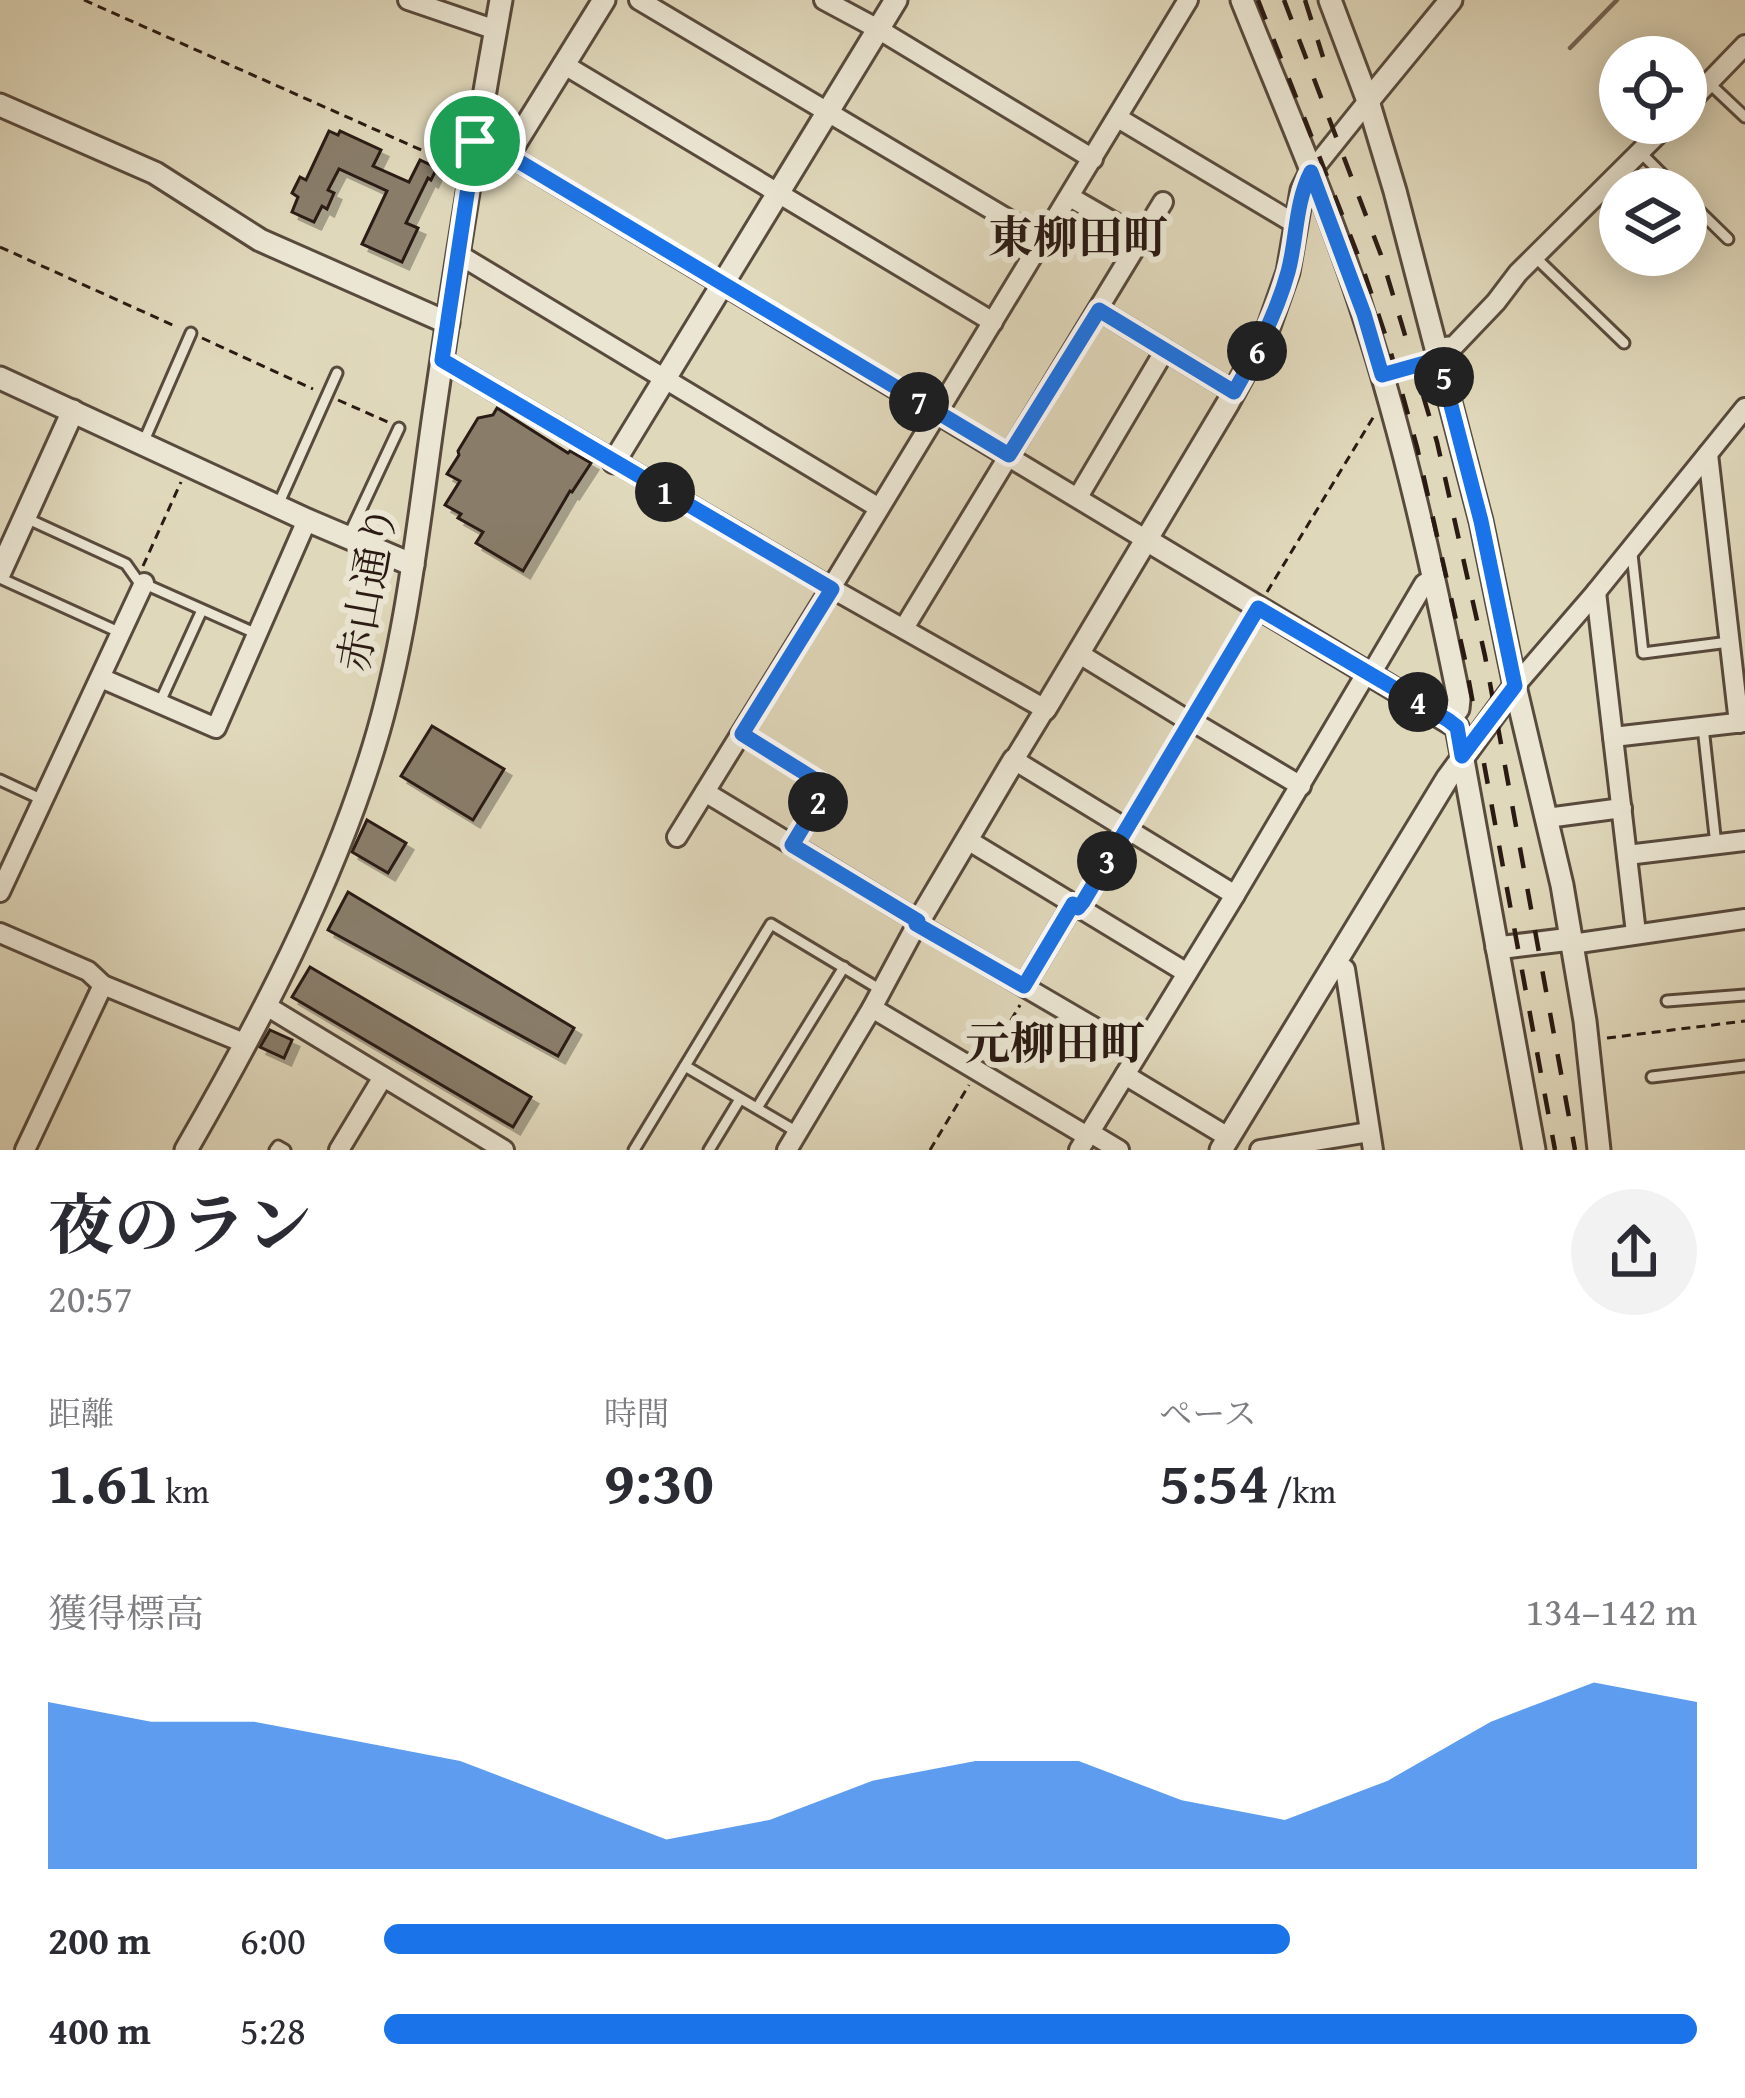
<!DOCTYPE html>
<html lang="ja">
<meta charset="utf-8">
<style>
:root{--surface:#fff;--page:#f2f2f3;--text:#2b2b33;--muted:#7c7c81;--accent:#1a73e8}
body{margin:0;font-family:"Gentium Book Plus","Noto Serif JP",serif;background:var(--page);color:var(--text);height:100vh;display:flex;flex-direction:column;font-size:45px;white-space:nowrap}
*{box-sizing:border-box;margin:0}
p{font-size:39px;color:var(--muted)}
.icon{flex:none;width:66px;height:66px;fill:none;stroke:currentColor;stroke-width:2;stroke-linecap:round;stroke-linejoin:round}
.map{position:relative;height:1150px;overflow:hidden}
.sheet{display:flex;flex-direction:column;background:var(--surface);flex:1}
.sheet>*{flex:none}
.fabs{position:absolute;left:1599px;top:36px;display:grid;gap:24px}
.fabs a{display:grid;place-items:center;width:108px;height:108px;border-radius:50%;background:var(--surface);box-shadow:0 6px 30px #0003;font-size:60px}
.pin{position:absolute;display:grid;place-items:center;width:102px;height:102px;color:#fff;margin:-51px;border:6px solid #fff;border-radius:50%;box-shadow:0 3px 12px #0007}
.km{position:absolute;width:60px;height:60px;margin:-30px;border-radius:50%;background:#222;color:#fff;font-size:33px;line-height:60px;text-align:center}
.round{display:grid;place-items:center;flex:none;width:126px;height:126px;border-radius:63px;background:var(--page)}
.overview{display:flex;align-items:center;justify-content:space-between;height:204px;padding:0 48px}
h1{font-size:66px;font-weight:700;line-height:90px}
.metrics{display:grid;grid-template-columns:repeat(3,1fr);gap:18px;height:204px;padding:12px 48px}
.metrics div{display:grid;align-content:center}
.metrics b{font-size:60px;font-weight:700}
.metrics small{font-size:33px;font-weight:400}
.metrics p{font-size:33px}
.chart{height:336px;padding:24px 48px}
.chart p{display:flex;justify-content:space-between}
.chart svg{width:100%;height:216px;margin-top:12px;fill:var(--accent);opacity:.7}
ul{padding:0 48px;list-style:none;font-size:39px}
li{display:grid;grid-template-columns:192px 144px 1fr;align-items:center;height:90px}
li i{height:30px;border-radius:15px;background:var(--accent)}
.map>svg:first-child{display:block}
</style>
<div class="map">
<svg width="1745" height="1150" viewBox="0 0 1745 1150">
<defs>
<filter id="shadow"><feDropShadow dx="7" dy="7" stdDeviation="0" flood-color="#0004"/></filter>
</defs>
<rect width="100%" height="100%" fill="#e0d8bb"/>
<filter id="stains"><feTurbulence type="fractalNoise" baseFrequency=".00167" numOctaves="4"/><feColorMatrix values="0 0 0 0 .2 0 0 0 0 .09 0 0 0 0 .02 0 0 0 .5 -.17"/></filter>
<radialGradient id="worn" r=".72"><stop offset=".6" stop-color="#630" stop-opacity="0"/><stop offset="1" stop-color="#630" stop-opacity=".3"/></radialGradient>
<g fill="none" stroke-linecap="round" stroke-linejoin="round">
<polyline stroke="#726556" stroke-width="4.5" points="1570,48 1617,0"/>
</g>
<g fill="#897d6a" stroke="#2a1a13" stroke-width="3" filter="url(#shadow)">
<polygon points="329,131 338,135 340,131 381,150 373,166 409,182 420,160 437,168 431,180 428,178 406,223 418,228 402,262 362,244 387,191 339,169 328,190 334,193 327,209 322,206 314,222 292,212 298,197 292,193 300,177 306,180"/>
<polygon points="497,408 568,453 570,451 591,463 572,492 570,491 523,571 476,543 483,532 458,518 461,514 445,505 460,481 447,474 459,455 458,451 478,418 493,415"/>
<polygon points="432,726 504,769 473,820 401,776"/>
<polygon points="367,820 406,843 388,873 352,852"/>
<polygon points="348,892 574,1028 558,1056 328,930"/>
<polygon points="310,967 531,1097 513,1127 292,997"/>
<polygon points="270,1030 292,1040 284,1058 260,1047"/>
</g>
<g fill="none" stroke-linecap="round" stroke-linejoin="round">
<defs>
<g id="service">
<polyline points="1709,83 1745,117"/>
<polyline points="1640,152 1677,189"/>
<polyline points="1686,198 1728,239"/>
<polyline points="1534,256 1624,343"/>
<polyline points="143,443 191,333"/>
<polyline points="278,505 337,373"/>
<polyline points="28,519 126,564 138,581 257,634"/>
<polyline points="348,537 399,428"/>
<polyline points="1632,554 1643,653 1729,642"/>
<polyline points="0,578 121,633"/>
<polyline points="160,702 202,610"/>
<polyline points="1703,727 1716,845"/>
<polyline points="742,734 827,787 792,845"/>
<polyline points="0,780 43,800"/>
<polyline points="1667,1001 1745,995"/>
<polyline points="685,1066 797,1132"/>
<polyline points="1652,1077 1745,1066"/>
<polyline points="757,1108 844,967"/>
<polyline points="275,1150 278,1146 285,1150"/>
<polyline points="634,1150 771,924 881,990"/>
<polyline points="709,1150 740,1099"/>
</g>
<g id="minor">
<polyline points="408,0 496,30"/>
<polyline points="639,0 1043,240"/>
<polyline points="824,0 878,29 1093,159"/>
<polyline points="563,64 993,322"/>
<polyline points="1686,106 1745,45"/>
<polyline points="1118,118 1297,225"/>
<polyline points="475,141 508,155 1145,539"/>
<polyline points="1311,172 1368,101"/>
<polyline points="1070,197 1141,238"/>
<polyline points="458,254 879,508"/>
<polyline points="1099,310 1234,392"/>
<polyline points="1436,348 1454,346 1496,302 1518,273 1669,123"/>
<polyline points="442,360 831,588 1045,709 1014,760 1235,895 1079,1150"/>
<polyline points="1708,454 1739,723"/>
<polyline points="1078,497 1165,350"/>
<polyline points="1596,592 1636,933"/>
<polyline points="904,628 1163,202"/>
<polyline points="1078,653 1187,720"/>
<polyline points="1371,674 1424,584 1434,578"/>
<polyline points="101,678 216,728 307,520"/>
<polyline points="1515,686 1596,592 1745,408"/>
<polyline points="1195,723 1301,786"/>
<polyline points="1613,737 1745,722"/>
<polyline points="705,792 918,921"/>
<polyline points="1547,818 1622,808"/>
<polyline points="677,837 831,588 1188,0"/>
<polyline points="966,839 1187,973"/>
<polyline points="1627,855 1745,841"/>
<polyline points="0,892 144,583"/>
<polyline points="1235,895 1367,672"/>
<polyline points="0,933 88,971 103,985 244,1043"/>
<polyline points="1572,944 1745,919"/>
<polyline points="1334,962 1345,969 1373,1150"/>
<polyline points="1024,986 1073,904"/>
<polyline points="265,1005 504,1150"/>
<polyline points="872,1008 1087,1136"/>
<polyline points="1125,1075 1228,1137"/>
<polyline points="1089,1132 1119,1150"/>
<polyline points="25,1150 103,985"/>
<polyline points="339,1150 383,1077"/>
<polyline points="787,1150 872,1008 917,924 1138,1053"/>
<polyline points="1260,1150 1369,1132"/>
</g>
<g id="tertiary">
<path d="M1242,0C1284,105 1330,209 1364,316C1405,442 1433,571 1459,699L1458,709L1448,720"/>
<polyline points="1330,0 1368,101 1395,191 1481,521 1515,686 1562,885 1585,1021 1599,1150"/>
<polyline points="1368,101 1451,0"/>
<polyline points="0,105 155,173 260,240 448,323"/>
<polyline points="508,155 604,0"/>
<polyline points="0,378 307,520 413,565"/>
<polyline points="614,462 896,0"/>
<polyline points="1145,539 1457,727 1534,1150"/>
<polyline points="0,572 73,411"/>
<polyline points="1045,709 1228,403 1268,329 1288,272 1302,190 1311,172"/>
<polyline points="917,924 1014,760"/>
<polyline points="1497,948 1571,939"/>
<path d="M186,1150C260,1022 331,887 374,746C407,638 418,525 434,414C454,276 476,138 501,0"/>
<polyline points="1221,1150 1447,779 1515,686"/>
</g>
</defs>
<use href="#service" stroke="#584a3d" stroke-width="15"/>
<use href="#minor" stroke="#584a3d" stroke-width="24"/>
<use href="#tertiary" stroke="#584a3d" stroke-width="27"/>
<g stroke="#2a1a13" stroke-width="3" stroke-dasharray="9 6" stroke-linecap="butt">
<polyline points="84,0 455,165"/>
<polyline points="0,247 177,327"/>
<polyline points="202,338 313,389"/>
<polyline points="1401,370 1420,364"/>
<polyline points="338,400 390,423"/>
<polyline points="143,566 181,482"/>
<polyline points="1267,592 1374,416"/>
<polyline points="1200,705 1250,621"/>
<polyline points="1135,814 1182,734"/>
<polyline points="1089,891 1118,843"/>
<polyline points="1607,1038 1745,1021"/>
<polyline points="988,1059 1020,1005"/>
<polyline points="930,1150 969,1085"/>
</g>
<use href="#service" stroke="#ebe6d3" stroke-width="9"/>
<use href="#minor" stroke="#ebe6d3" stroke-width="18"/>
<use href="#tertiary" stroke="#ebe6d3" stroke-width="21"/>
<g stroke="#2a1a13" stroke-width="4.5" stroke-dasharray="21 21" stroke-linecap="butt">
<polyline points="1258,0 1361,263 1389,346 1417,447 1465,660 1555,1150"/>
<polyline points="1284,0 1381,255 1437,442 1485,656 1575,1150"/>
<polyline points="1305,0 1323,57"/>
</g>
</g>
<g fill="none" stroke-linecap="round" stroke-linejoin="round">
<defs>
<path id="route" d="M475,141L508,155L1009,455L1099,310L1234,392C1256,354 1276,315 1288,272C1297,239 1295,203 1311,172L1364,314L1382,375L1439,359L1481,521L1515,686L1462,756L1457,727L1448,720L1258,608L1083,902L1078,908L1073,904L1024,986L916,924L918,921L792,845L827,787L742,734L832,589L442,360Z"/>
</defs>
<use href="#route" stroke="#fff" stroke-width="24"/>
<use href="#route" stroke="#1a73e8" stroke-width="15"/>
</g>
<g text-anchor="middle" stroke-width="12" stroke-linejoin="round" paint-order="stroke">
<g font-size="42" fill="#2a1a13" stroke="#ebe6d3">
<text transform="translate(367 588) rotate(-80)" y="15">赤山通り</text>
</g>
<g font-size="45" font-weight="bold" fill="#2a1a13" stroke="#ebe6d3">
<text x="1078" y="253">東柳田町</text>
<text x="1055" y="1059">元柳田町</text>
</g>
</g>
<rect width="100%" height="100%" filter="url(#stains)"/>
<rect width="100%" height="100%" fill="url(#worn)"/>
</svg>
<div class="fabs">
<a><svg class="icon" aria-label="locate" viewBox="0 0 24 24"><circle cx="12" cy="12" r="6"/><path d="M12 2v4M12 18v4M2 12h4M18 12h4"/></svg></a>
<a><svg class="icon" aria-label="layers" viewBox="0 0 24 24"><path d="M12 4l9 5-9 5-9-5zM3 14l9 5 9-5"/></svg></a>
</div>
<div class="pin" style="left:475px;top:141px;background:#1e9e55"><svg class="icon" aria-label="arrive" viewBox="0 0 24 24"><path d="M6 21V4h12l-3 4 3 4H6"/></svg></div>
<b class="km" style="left:665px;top:492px">1</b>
<b class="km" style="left:818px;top:802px">2</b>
<b class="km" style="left:1107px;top:861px">3</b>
<b class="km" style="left:1418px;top:702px">4</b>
<b class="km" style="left:1444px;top:377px">5</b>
<b class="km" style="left:1257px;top:351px">6</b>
<b class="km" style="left:919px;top:402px">7</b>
</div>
<section class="sheet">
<div class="overview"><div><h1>夜のラン</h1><p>20:57</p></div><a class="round"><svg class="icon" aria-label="share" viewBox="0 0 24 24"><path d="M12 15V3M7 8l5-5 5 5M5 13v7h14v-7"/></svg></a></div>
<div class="metrics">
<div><p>距離</p><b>1.61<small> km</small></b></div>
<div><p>時間</p><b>9:30</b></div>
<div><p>ペース</p><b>5:54<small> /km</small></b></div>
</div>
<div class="chart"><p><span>獲得標高</span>134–142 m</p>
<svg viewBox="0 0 160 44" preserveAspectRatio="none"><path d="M0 44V10L10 14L20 14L30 18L40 22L50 30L60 38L70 34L80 26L90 22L100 22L110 30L120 34L130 26L140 14L150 6L160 10V44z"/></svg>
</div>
<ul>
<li><b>200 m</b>6:00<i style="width:69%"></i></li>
<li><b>400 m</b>5:28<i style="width:100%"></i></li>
</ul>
</section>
